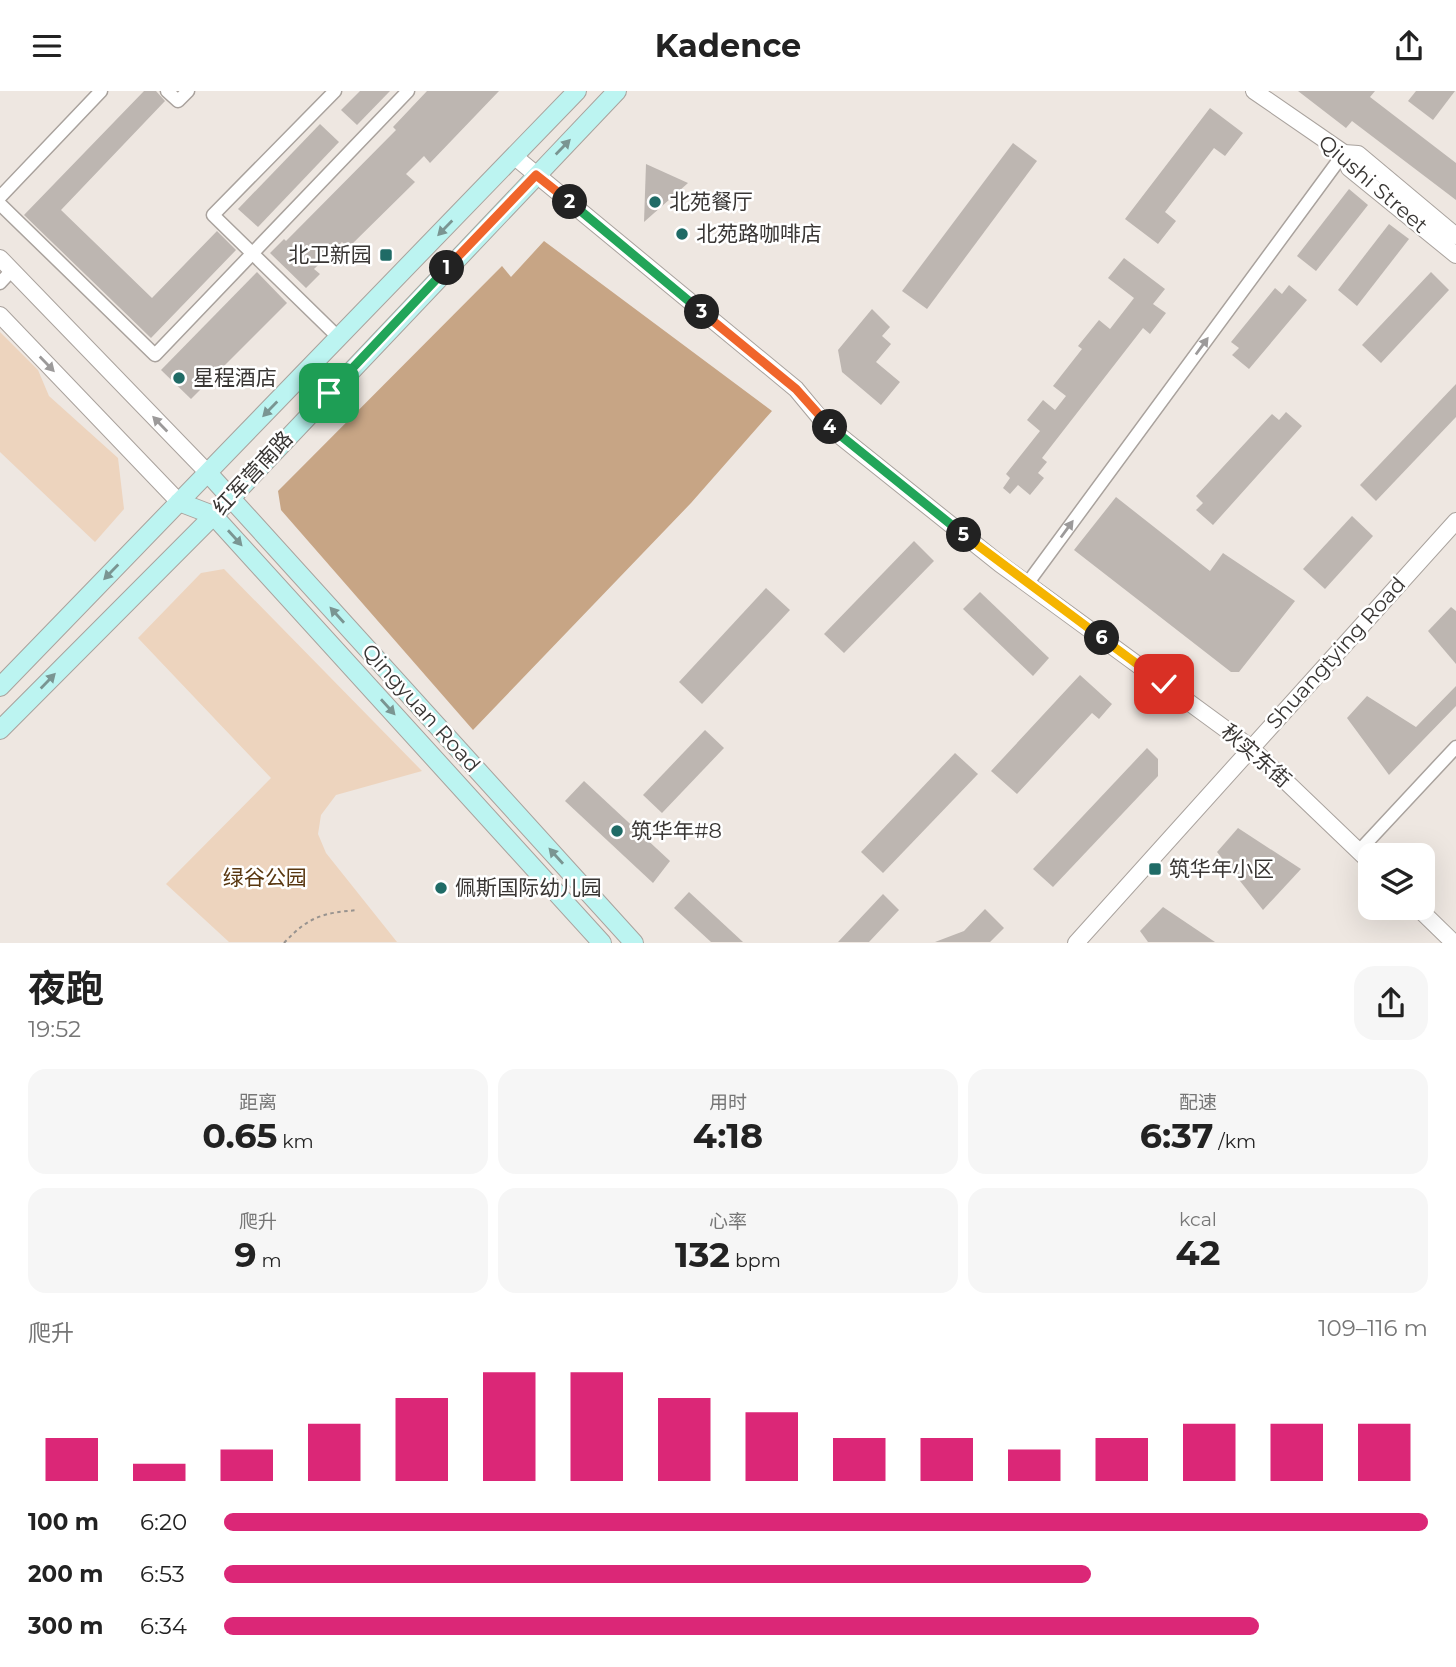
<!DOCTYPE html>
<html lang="zh">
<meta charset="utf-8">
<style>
:root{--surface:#fff;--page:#f6f6f6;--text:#222;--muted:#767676;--accent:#db2777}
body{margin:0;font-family:Montserrat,"Noto Sans SC",sans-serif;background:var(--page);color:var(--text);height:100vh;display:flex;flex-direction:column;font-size:26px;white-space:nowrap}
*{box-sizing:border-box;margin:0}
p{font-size:23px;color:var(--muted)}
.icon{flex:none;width:38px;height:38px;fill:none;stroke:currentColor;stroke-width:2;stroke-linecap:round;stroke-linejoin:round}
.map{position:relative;height:852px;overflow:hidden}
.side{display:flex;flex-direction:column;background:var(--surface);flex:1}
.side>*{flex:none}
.buttons{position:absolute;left:1358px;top:752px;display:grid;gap:14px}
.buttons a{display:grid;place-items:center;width:77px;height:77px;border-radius:14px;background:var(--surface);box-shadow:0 7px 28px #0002;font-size:35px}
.pin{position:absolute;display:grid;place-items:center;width:60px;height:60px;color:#fff;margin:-30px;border-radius:14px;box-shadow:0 4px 10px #0006}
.km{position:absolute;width:35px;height:35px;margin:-18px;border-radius:50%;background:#222;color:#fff;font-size:19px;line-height:35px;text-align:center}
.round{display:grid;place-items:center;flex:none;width:74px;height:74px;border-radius:21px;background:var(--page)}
.head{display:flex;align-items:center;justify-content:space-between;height:119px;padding:0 28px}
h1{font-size:38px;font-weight:700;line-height:52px}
.figures{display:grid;grid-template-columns:repeat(3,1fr);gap:10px;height:119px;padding:7px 28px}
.figures div{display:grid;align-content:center;border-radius:18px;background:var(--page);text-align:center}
.figures b{font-size:35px;font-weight:700}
.figures small{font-size:19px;font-weight:400}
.figures p{font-size:19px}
.chart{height:196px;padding:14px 28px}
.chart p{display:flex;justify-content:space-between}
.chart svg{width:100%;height:126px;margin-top:7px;stroke:var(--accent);stroke-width:6}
ul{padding:0 28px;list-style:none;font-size:23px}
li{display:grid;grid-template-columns:112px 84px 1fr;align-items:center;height:52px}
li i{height:18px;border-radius:9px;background:var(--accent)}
header{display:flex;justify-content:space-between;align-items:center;height:91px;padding:0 28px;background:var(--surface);font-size:32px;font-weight:700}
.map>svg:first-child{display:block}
</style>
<header><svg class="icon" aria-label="menu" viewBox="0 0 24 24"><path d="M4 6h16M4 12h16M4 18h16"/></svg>Kadence<svg class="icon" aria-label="share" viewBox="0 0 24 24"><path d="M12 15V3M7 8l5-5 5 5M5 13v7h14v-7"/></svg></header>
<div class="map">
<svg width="1456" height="852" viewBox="0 0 1456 852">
<rect width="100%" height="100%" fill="#eee7e1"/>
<g fill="#edd4be">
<polygon points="0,241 38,279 49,305 118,367 124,418 95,451 0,361"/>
<polygon points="224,478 422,680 336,704 321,724 318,743 326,762 397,851 229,851 166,793 271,687 138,547 201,482"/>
</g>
<polygon fill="#c7a585" points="544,150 772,320 691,412 473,639 281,419 278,400 502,175 511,186"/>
<g fill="#bdb6b1">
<polygon points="144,0 156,0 165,10 61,119 152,207 217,140 236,159 151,247 24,124"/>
<polygon points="360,0 390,0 357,34 341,19"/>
<polygon points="427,0 499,0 430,72 424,65 406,83 415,91 348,157 342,151 314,178 320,183 306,197 270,162 284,148 286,150 396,39 393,36"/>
<polygon points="1298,0 1375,0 1370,6 1456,72 1456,109 1352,30 1346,37"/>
<polygon points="1416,0 1455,0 1433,29 1408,10"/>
<polygon points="1210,17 1243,42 1225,65 1214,57 1165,121 1176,130 1158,153 1125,128"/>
<polygon points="320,33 339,51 258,136 238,118"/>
<polygon points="1013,52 1037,70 927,218 902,200"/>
<polygon points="646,73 688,92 644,131"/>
<polygon points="1349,98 1368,114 1316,180 1297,165"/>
<polygon points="1389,133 1409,148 1357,215 1338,199"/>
<polygon points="1124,167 1165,198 1153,213 1166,222 1150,243 1143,237 1042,367 1047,371 1038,382 1044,387 1030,404 1018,394 1010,403 1003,397 1010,387 1006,383 1040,340 1027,329 1043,309 1055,319 1066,305 1053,295 1082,258 1078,255 1099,229 1110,238 1134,207 1108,187"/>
<polygon points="257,181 287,212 191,308 161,279"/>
<polygon points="1431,181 1449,199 1381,272 1362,254"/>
<polygon points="1289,194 1307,209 1249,278 1232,264 1239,257 1231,251 1275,197 1282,203"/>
<polygon points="872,218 890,236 882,245 891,253 876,271 900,291 881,314 842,281 838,259"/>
<polygon points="1456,293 1456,326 1376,410 1360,394"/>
<polygon points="1286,321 1302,335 1213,434 1196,419 1203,412 1196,405 1272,323 1279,329"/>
<polygon points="1116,406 1210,480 1223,462 1295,510 1239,581 1231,581 1074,459"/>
<polygon points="1352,425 1373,445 1325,498 1303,478"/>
<polygon points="914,450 934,470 844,562 824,543"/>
<polygon points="766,497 790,519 702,613 679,591"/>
<polygon points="980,501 1049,567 1033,585 963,518"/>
<polygon points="1451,516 1456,520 1456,573 1428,540"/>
<polygon points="1080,584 1112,613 1099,628 1092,622 1017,703 991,680"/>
<polygon points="1456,595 1456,615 1389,684 1347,627 1367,605 1416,636"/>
<polygon points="705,639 724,657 662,722 643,704"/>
<polygon points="1147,657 1158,668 1158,685 1053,796 1033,778"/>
<polygon points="955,662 978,683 883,782 861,761"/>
<polygon points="584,690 670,770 653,792 565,710"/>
<polygon points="1238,737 1301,778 1263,819 1217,761"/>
<polygon points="689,801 743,851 711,851 674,817"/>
<polygon points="883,803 899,819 869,851 838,851"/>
<polygon points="1163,816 1215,851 1148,851 1140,840"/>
<polygon points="985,818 1004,837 990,851 935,851 964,840"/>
</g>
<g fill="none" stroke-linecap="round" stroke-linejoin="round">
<defs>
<g id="minor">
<polyline points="167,0 178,10 188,0"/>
<polyline points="335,0 213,124 339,247"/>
<polyline points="0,106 101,0"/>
<polyline points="0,113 155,264 408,0"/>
<polyline points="0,192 12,179"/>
<polyline points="1027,493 1344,62"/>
<polyline points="1359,760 1456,656"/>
</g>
<g id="tertiary">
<polyline points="1254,0 1344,62 1358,63 1456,145"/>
<polyline points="1344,62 1349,77 1456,164"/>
<polyline points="515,66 796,298 825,333 1000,473 1250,656 1370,771"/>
<polyline points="0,167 208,382"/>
<polyline points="0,224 179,411"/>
<polyline points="1418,817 1454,852"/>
<polyline points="1076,852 1456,430"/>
</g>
<g id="secondary">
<polyline points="208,382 634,852"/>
<polyline points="179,411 213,424 602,852"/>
<polyline points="0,596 577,0"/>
<polyline points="0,639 231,407 617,0"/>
</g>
</defs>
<use href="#minor" stroke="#a9a29d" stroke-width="15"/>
<use href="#tertiary" stroke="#a9a29d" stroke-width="18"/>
<use href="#secondary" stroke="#a9a29d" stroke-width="20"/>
<path stroke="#98938f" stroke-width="2" stroke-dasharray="3.5 3.5" stroke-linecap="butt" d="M284,852C309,825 323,822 358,819"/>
<use href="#minor" stroke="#fff" stroke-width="12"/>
<use href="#tertiary" stroke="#fff" stroke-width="16"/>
<use href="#secondary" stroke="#bcf4f1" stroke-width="18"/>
</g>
<defs><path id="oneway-solid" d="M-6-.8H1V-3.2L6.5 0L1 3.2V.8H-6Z" transform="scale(1.75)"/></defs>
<g fill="#7a9592">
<use href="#oneway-solid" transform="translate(563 56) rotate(-46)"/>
<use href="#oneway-solid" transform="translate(445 137) rotate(134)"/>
<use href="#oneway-solid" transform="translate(270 318) rotate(134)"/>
<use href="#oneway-solid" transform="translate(235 447) rotate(48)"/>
<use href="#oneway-solid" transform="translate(111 481) rotate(134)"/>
<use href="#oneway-solid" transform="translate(337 524) rotate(-132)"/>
<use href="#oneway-solid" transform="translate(48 590) rotate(-46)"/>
<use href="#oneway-solid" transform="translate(388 616) rotate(48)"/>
<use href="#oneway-solid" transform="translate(556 765) rotate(-132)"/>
</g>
<g fill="#9c9a9a">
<use href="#oneway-solid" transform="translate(1202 255) rotate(-54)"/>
<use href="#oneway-solid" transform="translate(47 273) rotate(46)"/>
<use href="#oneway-solid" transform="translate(160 333) rotate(-134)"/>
<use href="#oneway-solid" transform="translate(1067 438) rotate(-54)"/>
</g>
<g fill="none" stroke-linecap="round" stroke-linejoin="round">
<defs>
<polyline id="split-1" points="329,302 447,177"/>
<polyline id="split-2" points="447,177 536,84 570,111"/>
<polyline id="split-3" points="570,111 702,221"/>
<polyline id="split-4" points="702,221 796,298 830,336"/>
<polyline id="split-5" points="830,336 964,444"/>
<polyline id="split-6" points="964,444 1102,547"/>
<polyline id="split-7" points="1102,547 1164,593"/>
</defs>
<use href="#split-1" stroke="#fff" stroke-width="14"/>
<use href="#split-2" stroke="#fff" stroke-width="14"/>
<use href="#split-3" stroke="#fff" stroke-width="14"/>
<use href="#split-4" stroke="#fff" stroke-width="14"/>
<use href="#split-5" stroke="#fff" stroke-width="14"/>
<use href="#split-6" stroke="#fff" stroke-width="14"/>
<use href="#split-7" stroke="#fff" stroke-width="14"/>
<use href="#split-1" stroke="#22a559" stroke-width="9"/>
<use href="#split-2" stroke="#f0652b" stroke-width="9"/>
<use href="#split-3" stroke="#22a559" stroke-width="9"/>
<use href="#split-4" stroke="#f0652b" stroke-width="9"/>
<use href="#split-5" stroke="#22a559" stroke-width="9"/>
<use href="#split-6" stroke="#f5b400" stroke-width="9"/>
<use href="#split-7" stroke="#f5b400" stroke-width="9"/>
</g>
<g fill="#1f6b66" stroke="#fff" stroke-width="2.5">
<circle cx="655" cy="111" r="7"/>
<circle cx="682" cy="143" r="7"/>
<rect x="379" y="157" width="14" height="14" rx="3.5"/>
<circle cx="179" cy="287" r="7"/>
<circle cx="617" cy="740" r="7"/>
<rect x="1148" y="771" width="14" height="14" rx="3.5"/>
<circle cx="441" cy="797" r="7"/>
</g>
<g text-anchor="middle" stroke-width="5" stroke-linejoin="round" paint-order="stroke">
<g font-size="21" fill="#393634" stroke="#fff">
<text transform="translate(1373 93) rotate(41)" y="7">Qiushi Street</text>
<text transform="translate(253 382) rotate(-47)" y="7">红军营南路</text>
<text transform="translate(1336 562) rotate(-48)" y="7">Shuangtying Road</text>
<text transform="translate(421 617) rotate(48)" y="7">Qingyuan Road</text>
<text transform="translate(1256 665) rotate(41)" y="7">秋实东街</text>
</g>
<g font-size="21" fill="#393634" stroke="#fff" text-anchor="start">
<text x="669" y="118">北苑餐厅</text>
<text x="696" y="150">北苑路咖啡店</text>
<text x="372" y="171" text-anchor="end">北卫新园</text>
<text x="193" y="294">星程酒店</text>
<text x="631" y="747">筑华年#8</text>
<text x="1169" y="785">筑华年小区</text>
<text x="455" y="804">佩斯国际幼儿园</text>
</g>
<g font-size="21" fill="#593710" stroke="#fff">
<text x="265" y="794">绿谷公园</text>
</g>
</g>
</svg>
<div class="buttons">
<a><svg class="icon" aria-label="layers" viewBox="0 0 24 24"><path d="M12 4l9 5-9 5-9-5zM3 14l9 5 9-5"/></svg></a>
</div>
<div class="pin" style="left:329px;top:302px;background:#1e9e55"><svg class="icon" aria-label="arrive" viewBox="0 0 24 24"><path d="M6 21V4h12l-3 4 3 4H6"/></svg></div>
<div class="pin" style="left:1164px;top:593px;background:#d93025"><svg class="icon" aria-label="check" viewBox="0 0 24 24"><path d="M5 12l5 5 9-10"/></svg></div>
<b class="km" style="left:447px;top:177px">1</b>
<b class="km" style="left:570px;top:111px">2</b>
<b class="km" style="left:702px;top:221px">3</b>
<b class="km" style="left:830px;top:336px">4</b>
<b class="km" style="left:964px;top:444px">5</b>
<b class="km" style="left:1102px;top:547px">6</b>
</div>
<section class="side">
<div class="head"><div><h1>夜跑</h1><p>19:52</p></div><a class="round"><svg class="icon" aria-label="share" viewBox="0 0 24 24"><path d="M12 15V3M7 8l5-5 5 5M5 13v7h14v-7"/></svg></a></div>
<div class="figures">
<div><p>距离</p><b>0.65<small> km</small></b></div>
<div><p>用时</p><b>4:18</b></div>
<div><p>配速</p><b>6:37<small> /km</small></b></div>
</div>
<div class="figures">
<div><p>爬升</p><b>9<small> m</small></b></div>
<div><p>心率</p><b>132<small> bpm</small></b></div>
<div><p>kcal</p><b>42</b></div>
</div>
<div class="chart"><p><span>爬升</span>109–116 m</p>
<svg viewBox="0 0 160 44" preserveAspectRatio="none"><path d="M5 44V29M15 44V38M25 44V33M35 44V24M45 44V15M55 44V6M65 44V6M75 44V15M85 44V20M95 44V29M105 44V29M115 44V33M125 44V29M135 44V24M145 44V24M155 44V24"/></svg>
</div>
<ul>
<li><b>100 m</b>6:20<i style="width:100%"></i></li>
<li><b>200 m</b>6:53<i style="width:72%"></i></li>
<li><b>300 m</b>6:34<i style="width:86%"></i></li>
</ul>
</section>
